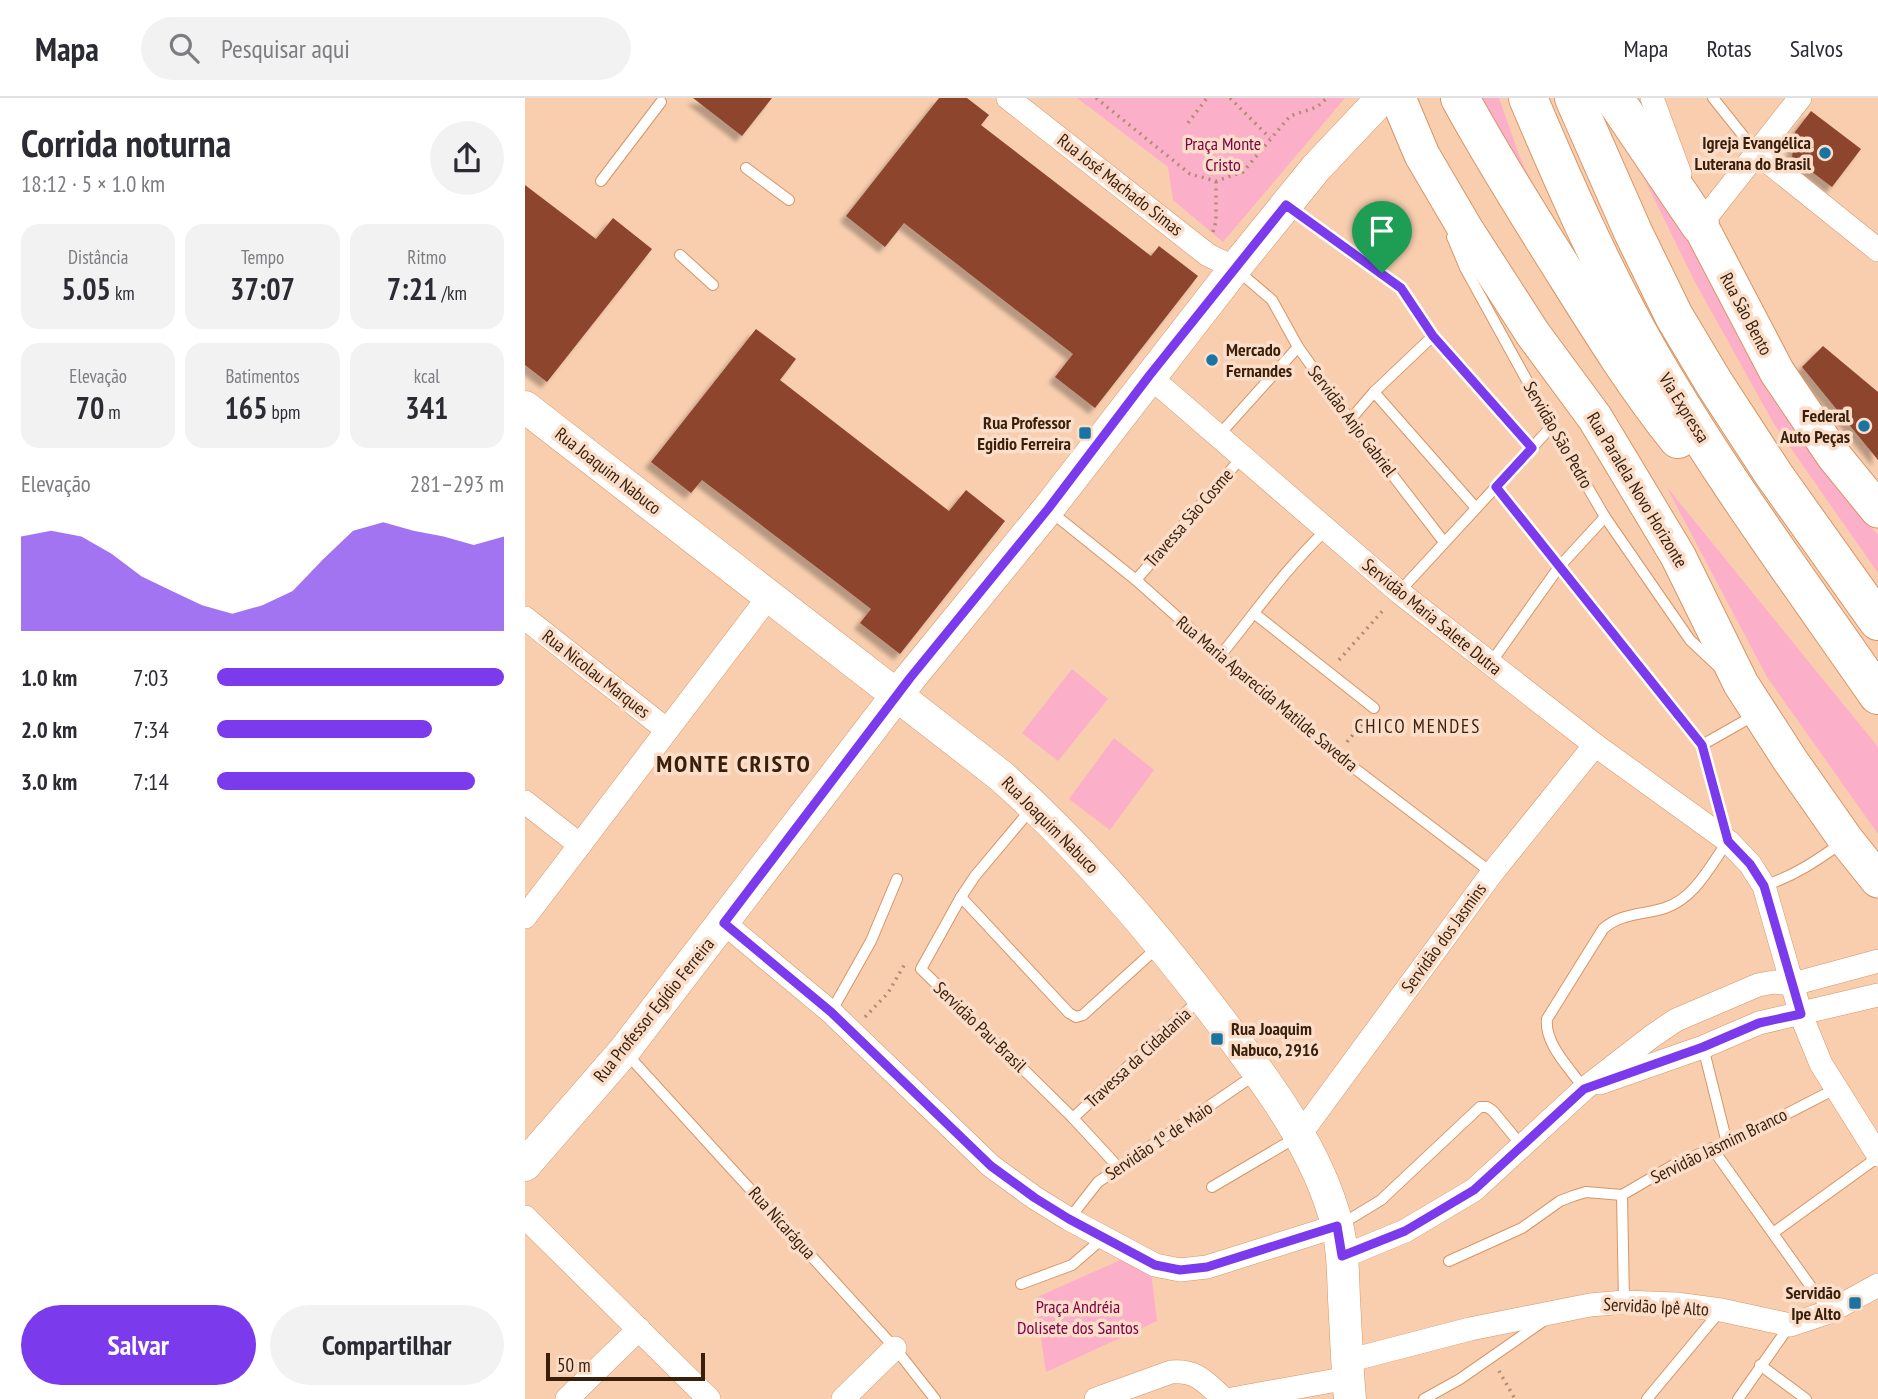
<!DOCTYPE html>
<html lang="pt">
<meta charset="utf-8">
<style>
:root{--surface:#fff;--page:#f2f2f3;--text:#2b2b33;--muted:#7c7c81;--line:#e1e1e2;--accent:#7c3aed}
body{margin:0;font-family:"PT Sans Narrow",sans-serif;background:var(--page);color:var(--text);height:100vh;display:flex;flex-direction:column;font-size:26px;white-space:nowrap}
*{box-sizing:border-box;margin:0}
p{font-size:23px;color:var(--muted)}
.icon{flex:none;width:38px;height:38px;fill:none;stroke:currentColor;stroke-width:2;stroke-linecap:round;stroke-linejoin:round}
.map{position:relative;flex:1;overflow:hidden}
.drawer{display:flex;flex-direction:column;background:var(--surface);width:525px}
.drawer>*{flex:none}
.scale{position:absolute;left:21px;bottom:18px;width:159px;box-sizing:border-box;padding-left:7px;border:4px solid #391f0a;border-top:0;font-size:19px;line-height:24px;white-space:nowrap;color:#391f0a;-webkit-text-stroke:5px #fadeca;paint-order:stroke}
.pin{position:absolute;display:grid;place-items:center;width:60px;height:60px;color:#fff;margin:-72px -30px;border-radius:50% 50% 50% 0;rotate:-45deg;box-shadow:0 0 7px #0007}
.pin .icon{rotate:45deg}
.round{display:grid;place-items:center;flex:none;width:74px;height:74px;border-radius:37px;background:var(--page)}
.summary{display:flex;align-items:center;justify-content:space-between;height:119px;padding:0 21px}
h1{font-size:38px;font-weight:700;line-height:52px}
.metrics{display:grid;grid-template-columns:repeat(3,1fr);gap:10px;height:119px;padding:7px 21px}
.metrics div{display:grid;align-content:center;border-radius:18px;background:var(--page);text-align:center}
.metrics b{font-size:30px;font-weight:700}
.metrics small{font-size:19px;font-weight:400}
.metrics p{font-size:19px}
.chart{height:196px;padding:14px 21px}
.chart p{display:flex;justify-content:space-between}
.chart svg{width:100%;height:126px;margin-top:7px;fill:var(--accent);opacity:.7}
.primary-button{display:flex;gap:14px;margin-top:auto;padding:14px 21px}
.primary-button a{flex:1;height:80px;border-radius:42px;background:var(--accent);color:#fff;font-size:28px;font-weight:700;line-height:80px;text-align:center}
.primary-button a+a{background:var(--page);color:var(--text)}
ul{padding:0 21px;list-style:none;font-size:23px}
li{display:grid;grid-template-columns:112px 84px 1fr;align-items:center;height:52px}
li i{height:18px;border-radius:9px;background:var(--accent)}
header{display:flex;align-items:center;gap:42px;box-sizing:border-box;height:98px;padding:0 35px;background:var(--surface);border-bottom:2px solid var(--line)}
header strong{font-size:33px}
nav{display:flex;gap:38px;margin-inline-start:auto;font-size:24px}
.search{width:490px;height:63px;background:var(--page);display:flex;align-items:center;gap:18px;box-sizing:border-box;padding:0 24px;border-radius:38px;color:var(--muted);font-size:26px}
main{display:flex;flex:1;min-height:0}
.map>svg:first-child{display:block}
</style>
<header>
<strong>Mapa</strong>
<div class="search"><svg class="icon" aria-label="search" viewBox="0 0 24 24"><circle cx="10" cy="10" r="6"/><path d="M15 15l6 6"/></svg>Pesquisar aqui</div>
<nav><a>Mapa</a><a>Rotas</a><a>Salvos</a></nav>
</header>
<main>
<section class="drawer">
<div class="summary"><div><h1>Corrida noturna</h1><p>18:12 · 5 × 1.0 km</p></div><a class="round"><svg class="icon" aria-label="share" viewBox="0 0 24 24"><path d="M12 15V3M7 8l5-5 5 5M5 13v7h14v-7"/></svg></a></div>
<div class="metrics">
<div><p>Distância</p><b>5.05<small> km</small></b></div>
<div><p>Tempo</p><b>37:07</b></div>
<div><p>Ritmo</p><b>7:21<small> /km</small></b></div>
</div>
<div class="metrics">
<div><p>Elevação</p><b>70<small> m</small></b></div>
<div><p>Batimentos</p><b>165<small> bpm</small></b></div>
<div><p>kcal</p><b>341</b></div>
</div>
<div class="chart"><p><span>Elevação</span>281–293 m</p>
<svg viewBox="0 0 160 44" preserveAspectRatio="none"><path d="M0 44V11L10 9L20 11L30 17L40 25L50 30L60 35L70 38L80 35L90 30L100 19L110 9L120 6L130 9L140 11L150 14L160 11V44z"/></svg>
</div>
<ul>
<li><b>1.0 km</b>7:03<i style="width:100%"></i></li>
<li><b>2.0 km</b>7:34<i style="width:75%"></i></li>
<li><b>3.0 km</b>7:14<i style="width:90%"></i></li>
</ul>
<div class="primary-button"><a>Salvar</a><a>Compartilhar</a></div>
</section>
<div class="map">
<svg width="1353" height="1301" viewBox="0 0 1353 1301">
<defs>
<filter id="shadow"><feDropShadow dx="-6" dy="6" stdDeviation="2" flood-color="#0004"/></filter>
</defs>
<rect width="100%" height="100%" fill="#f8ceaf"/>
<g fill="#fcafc9">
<polygon points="552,0 820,0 698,144 648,102 643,69"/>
<polygon points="944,0 974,0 994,57 1019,112"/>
<polygon points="1101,43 1172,158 1242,293 1313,392 1353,437 1353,475 1249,326 1170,184"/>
<polygon points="1141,388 1353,649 1353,736 1242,579"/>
<polygon points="547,571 583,601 533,663 497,635"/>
<polygon points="589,640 629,672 585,732 544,701"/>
<polygon points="600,1160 626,1174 632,1223 521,1274 510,1200"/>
</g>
<g fill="#8d442f" filter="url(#shadow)">
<polygon points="168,0 247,0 217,38"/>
<polygon points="414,0 442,0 464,17 456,27 574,118 626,158 634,148 673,178 570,310 530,279 548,256 379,125 360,149 321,118"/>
<polygon points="1286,13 1336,51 1307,89 1267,59 1270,34"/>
<polygon points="0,87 71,141 88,120 127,151 22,284 0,267"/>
<polygon points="231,231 271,261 255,282 424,413 441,392 480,423 375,556 335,525 346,511 311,484 177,382 166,395 126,364"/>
<polygon points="1298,248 1353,294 1353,362 1277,269"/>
</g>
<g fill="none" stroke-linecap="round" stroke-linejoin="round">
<defs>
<g id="lane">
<polyline points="1188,0 1232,55"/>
<polyline points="221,70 264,102"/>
<polyline points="76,83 136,4"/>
<polyline points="764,109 876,190 908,238 1007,350"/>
<polyline points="927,139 940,170 1027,328 1080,419 1165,542 1197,572"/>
<polyline points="155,157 188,187"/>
<polyline points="712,172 747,202 773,249 825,322 919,444"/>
<polyline points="849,294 951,410"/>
<polyline points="825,322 849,294 908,238"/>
<polyline points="694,337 773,249"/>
<path d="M971,389L1177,647L1203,743C1185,768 1170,800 1140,810C1118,817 1095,815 1078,831L1022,921C1019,946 1046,971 1059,991"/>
<polyline points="525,413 611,482 745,602 812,657 967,775"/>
<polyline points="611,482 717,359"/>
<polyline points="874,494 1027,328"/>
<polyline points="730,516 849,610"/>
<path d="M695,558C730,515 761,470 801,432"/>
<polyline points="965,566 1034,469 1080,419"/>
<polyline points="1177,647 1230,617"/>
<polyline points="507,710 450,778 436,799 396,871 548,1020 594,1070"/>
<path d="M1239,788C1271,777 1291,763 1318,744"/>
<polyline points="436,799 544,915 551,919 558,917 633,849"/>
<polyline points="306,914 346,843 372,781"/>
<polyline points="1178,949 1202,1045"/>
<polyline points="101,955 370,1250 410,1301"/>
<polyline points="548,1020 675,901"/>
<polyline points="1187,1050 1304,1214"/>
<polyline points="687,1089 772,1039"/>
<polyline points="1097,1097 1099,1204"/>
<polyline points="544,1121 573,1084 731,976"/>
<polyline points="815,1127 856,1102 955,1009 962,1009 968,1013 997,1048"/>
<polyline points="1248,1135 1353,1059"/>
<polyline points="924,1163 997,1130 1035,1103 1048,1098 1061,1094 1097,1097 1152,1065 1217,1039 1310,991"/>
<polyline points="496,1186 547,1167 577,1141"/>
<polyline points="1235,1267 1281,1301"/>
<polyline points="899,1301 935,1281 1017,1224"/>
<polyline points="1122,1301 1196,1212"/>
<polyline points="1213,1301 1265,1227"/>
</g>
<g id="street">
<polyline points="483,0 683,157 710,170"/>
<polyline points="1127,0 1155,76"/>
<polyline points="1232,55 1353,152"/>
<polyline points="1175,127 1275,0"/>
<polyline points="624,278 874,494 1070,647 1203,743 1225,766 1239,788 1276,917 1296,966 1353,1057"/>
<polyline points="0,520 142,632"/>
<polyline points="0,704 55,747"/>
<polyline points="0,819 245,497"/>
<polyline points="199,825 306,914 466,1068 510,1100 544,1121 630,1167 655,1172 682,1169 812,1128"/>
<polyline points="1075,985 1178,949 1234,925 1353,897"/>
<polyline points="774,1038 967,775 1070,647"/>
<polyline points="0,1119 184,1301"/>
<polyline points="817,1159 880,1133 949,1092 1059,991 1126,939 1151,922 1233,887 1249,884 1268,886 1353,863"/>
<polyline points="822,1263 945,1231 1065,1207 1099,1204 1151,1206 1196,1212 1265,1227 1304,1214 1353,1187"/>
<polyline points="42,1301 114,1231"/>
<polyline points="318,1301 370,1250"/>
<path d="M571,1301L646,1274C672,1272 680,1284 699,1301"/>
<polyline points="707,1301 823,1280"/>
</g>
<g id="secondary">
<path d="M0,309L476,678C555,748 624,829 688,913C737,978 792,1048 812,1127C818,1151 818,1176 819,1201C821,1234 822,1268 825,1301"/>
<polyline points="0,1067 99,953 385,580 523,411 710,170 791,70 857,0"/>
</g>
<g id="primary">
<polyline points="873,0 897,57 941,132 1008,236 1070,320 1153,458 1216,586 1265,662 1321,742 1353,782"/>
<polyline points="1175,127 1252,274 1309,358 1353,412"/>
</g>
<g id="highway">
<path d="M935,0C968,61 1005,119 1042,178C1077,234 1112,290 1153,341"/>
<path d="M1003,0C1039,85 1076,169 1121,249C1190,370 1274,483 1353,597"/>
<polyline points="1049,0 1108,134 1149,218 1189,285 1249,377 1353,523"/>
<polyline points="1089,0 1175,127"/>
</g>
</defs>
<use href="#lane" stroke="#d89563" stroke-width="12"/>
<use href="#street" stroke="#d89563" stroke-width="24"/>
<use href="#secondary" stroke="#d89563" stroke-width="33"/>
<use href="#primary" stroke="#d89563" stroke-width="37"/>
<use href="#highway" stroke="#d89563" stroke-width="40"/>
<g stroke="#b18d71" stroke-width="3.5" stroke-dasharray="2 5" stroke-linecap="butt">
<polyline points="571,0 665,76 691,83 718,74 765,18 792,9 802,0"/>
<polyline points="705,0 745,40"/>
<polyline points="663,25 682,0"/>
<polyline points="688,134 691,123 691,83"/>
<polyline points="814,562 860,510"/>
<polyline points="822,644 839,623"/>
<polyline points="340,919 363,895 381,864"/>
<polyline points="974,1273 990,1301"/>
</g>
<use href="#lane" stroke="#fff" stroke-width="10"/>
<use href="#street" stroke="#fff" stroke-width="23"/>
<use href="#secondary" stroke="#fff" stroke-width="32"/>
<use href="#primary" stroke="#fff" stroke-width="35"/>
<use href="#highway" stroke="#fff" stroke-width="38"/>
</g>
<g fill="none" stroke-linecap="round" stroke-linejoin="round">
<defs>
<polygon id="route" points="761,107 876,190 908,238 1007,350 971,389 1177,647 1203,743 1225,766 1239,788 1276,916 1234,925 1178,949 1059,991 949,1092 880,1133 817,1158 812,1128 682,1169 655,1172 630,1167 544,1121 510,1100 466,1068 306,914 199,825 385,580 523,411 624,278"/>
</defs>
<use href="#route" stroke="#fff" stroke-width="14"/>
<use href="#route" stroke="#7c3aed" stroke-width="9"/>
</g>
<g fill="#1a74a3" stroke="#fadeca" stroke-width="2.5">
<circle cx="1300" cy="55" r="7"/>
<circle cx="687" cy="262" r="7"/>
<circle cx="1339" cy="328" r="7"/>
<rect x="553" y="328" width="14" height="14" rx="3.5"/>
<rect x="685" y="934" width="14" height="14" rx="3.5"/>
<rect x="1323" y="1198" width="14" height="14" rx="3.5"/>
</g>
<g text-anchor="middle" stroke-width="7" stroke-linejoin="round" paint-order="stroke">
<g font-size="18" font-weight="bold" fill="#391f0a" stroke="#fadeca" text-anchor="end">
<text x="1286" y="51">Igreja Evangélica<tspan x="1286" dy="21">Luterana do Brasil</tspan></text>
<text x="701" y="258" text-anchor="start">Mercado<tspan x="701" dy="21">Fernandes</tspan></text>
<text x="1325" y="324">Federal<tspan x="1325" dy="21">Auto Peças</tspan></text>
<text x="546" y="331">Rua Professor<tspan x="546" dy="21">Egidio Ferreira</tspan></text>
<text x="706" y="937" text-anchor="start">Rua Joaquim<tspan x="706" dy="21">Nabuco, 2916</tspan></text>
<text x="1316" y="1201">Servidão<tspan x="1316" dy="21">Ipe Alto</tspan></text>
</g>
<g font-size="18" fill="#830047" stroke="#fadeca">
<text x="698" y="52">Praça Monte<tspan x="698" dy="21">Cristo</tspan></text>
<text x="553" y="1215">Praça Andréia<tspan x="553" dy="21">Dolisete dos Santos</tspan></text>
</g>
<g font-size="18" fill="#391f0a" stroke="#fadeca">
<text transform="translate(595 87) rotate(38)" y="6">Rua José Machado Simas</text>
<text transform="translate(1221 216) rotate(62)" y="6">Rua São Bento</text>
<text transform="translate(1159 310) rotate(58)" y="6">Via Expressa</text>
<text transform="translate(827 323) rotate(53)" y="6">Servidão Anjo Gabriel</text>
<text transform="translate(1033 337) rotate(60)" y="6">Servidão São Pedro</text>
<text transform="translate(83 373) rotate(38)" y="6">Rua Joaquim Nabuco</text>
<text transform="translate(1112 392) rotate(59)" y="6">Rua Paralela Novo Horizonte</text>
<text transform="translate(664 420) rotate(-49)" y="6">Travessa São Cosme</text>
<text transform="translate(907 519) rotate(39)" y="6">Servidão Maria Salete Dutra</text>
<text transform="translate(71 576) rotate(38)" y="6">Rua Nicolau Marques</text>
<text transform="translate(742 596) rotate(40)" y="6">Rua Maria Aparecida Matilde Savedra</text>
<text transform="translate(525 727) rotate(45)" y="6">Rua Joaquim Nabuco</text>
<text transform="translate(919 840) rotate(-54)" y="6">Servidão dos Jasmins</text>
<text transform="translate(129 912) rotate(-51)" y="6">Rua Professor Egídio Ferreira</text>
<text transform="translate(455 929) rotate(44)" y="6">Servidão Pau-Brasil</text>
<text transform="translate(613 960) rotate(-43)" y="6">Travessa da Cidadania</text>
<text transform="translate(634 1043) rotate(-34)" y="6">Servidão 1º de Maio</text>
<text transform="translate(1194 1048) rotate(-26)" y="6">Servidão Jasmim Branco</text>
<text transform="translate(257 1125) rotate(48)" y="6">Rua Nicarágua</text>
<text transform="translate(1131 1209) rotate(3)" y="6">Servidão Ipê Alto</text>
</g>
<g font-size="19" letter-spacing="2" fill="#391f0a" stroke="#fadeca">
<text x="893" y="635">CHICO MENDES</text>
</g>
<g font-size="24" font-weight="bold" letter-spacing="2" fill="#391f0a" stroke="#fadeca">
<text x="209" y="674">MONTE CRISTO</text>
</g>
</g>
</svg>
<div class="scale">50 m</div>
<div class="pin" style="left:857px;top:175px;background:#1e9e55"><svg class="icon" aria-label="arrive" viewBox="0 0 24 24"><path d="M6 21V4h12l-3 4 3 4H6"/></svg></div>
</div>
</main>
